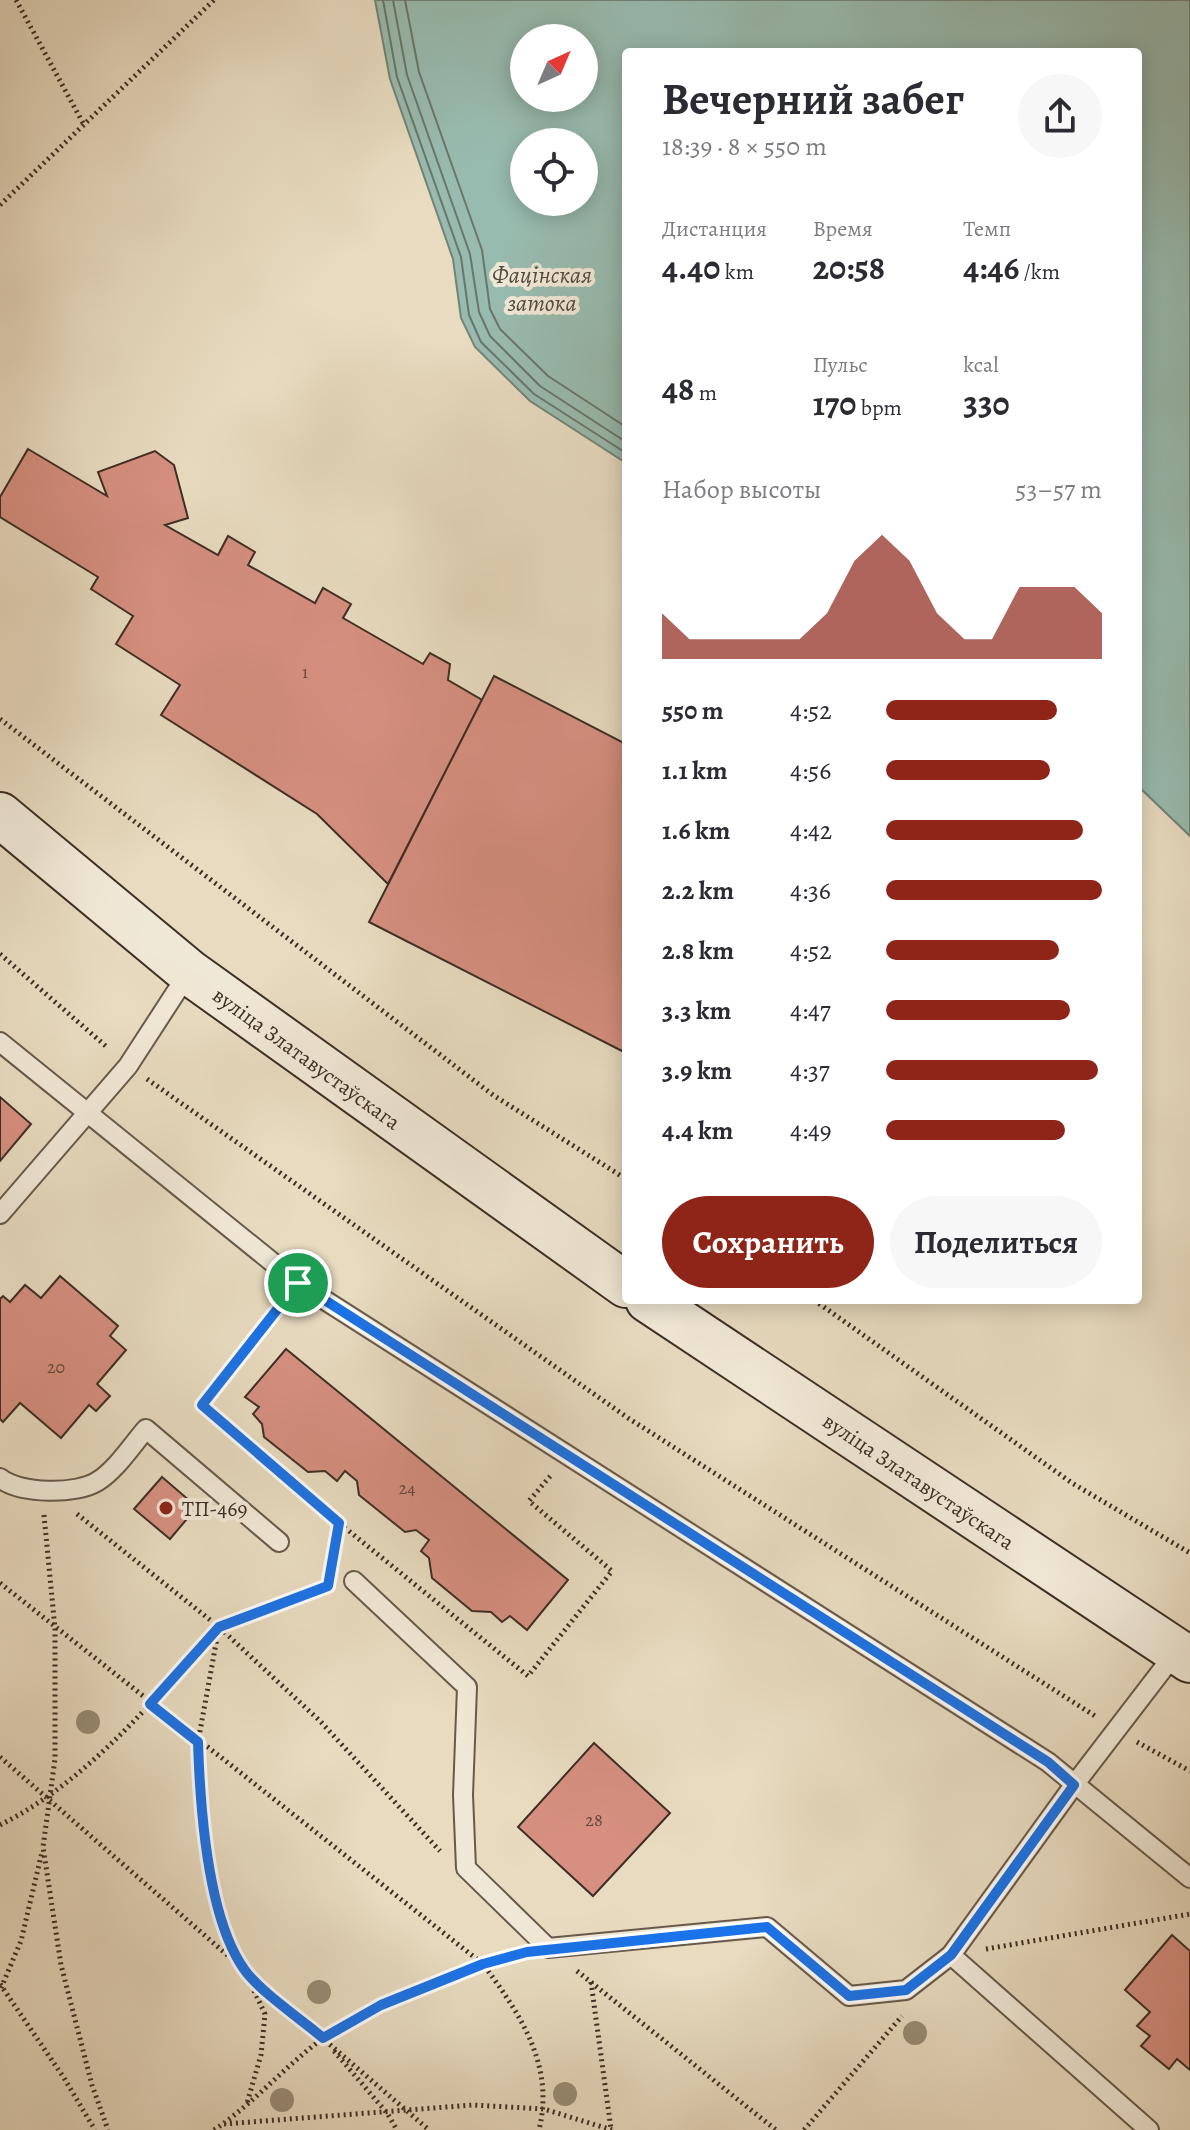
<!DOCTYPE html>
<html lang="ru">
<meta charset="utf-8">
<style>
:root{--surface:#fff;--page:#f7f7f7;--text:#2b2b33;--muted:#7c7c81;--accent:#8f2418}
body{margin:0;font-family:Alegreya,serif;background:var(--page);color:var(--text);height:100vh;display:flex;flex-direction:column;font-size:30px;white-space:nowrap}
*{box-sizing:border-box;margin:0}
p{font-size:26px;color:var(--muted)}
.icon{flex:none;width:44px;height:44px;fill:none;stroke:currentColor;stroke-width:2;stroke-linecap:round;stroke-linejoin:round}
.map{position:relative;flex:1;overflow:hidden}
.side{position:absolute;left:622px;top:48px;width:520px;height:1256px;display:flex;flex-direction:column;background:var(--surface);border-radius:8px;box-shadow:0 4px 20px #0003}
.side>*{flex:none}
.needle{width:52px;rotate:44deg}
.tools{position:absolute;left:510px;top:24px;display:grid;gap:16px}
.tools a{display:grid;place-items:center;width:88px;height:88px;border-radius:50%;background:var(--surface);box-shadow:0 4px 20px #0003;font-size:40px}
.pin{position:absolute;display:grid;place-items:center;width:68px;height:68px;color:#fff;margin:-34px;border:4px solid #fff;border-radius:50%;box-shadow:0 2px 8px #0007}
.round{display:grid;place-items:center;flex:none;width:84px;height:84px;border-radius:42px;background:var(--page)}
.summary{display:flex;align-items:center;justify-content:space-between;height:136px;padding:0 40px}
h1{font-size:44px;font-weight:600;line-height:60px}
.figures{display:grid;grid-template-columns:repeat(3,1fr);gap:12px;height:136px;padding:8px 40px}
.figures div{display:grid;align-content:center}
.figures b{font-size:34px;font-weight:600}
.figures small{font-size:22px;font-weight:400}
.figures p{font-size:22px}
.chart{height:224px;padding:16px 40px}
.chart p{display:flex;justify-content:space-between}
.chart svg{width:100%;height:144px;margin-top:8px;fill:var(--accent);opacity:.7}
.primary-button{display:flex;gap:16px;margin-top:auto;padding:16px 40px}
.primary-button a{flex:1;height:92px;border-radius:48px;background:var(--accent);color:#fff;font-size:32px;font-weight:600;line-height:92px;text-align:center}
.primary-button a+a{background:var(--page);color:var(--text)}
ul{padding:0 40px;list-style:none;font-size:26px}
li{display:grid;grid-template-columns:128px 96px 1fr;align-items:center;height:60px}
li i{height:20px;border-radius:10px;background:var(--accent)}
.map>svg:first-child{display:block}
</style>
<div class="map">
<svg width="1190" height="2130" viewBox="0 0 1190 2130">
<rect width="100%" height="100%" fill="#e8dbc0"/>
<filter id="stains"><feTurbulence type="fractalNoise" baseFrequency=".0025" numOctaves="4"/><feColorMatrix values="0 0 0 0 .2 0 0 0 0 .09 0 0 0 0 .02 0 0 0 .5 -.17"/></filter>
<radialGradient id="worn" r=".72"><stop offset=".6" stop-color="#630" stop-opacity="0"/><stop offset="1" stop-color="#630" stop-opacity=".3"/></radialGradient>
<path fill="#98bbaf" stroke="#748377" stroke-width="2" fill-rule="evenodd" d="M375,0H1190V836L1138,786V52H626V463L530,401L475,347L461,318L453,259L390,79ZM524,38H584V98H524ZM524,142H584V202H524Z"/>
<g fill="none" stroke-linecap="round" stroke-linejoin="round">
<g stroke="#6b756a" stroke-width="2">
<polyline points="383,0 397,77 461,257 469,315 481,342 534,394 626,453"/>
<polyline points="393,0 407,75 470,254 479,312 490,336 540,386 626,442"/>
<polyline points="405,0 419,72 482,250 490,309 500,329 548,376 626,427"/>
</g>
</g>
<g fill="#d68f80" stroke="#3e2f24" stroke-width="2">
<polygon points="28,449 107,496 98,472 155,451 174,465 188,518 165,525 218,555 228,536 255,552 248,565 315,603 323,588 351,604 343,618 423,664 430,653 450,664 448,680 482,700 388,884 317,814 161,715 180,685 116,644 133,616 91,589 98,577 0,517 0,497"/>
<polygon points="494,676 626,744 626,1053 369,922"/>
<polygon points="0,1097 31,1124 0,1161"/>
<polygon points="60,1276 118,1326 110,1336 126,1350 97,1384 110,1396 96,1411 89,1405 61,1438 20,1403 3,1422 0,1419 0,1299 3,1296 10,1302 25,1285 41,1298"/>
<polygon points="286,1349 568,1580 527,1630 510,1616 502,1622 491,1612 472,1611 432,1578 429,1558 421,1551 429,1540 416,1530 405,1532 359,1495 357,1481 345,1471 337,1481 325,1471 308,1472 264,1437 262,1424 253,1414 259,1407 245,1397"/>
<polygon points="162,1477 197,1507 170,1539 134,1509"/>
<polygon points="594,1743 670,1813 593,1896 518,1827"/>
<polygon points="1172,1935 1190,1951 1190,2070 1177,2059 1169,2069 1141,2046 1150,2036 1137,2026 1150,2012 1125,1990"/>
</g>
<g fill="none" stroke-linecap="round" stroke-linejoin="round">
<defs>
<g id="lane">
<polyline points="0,1042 298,1283 1048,1762 1190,1878"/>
<polyline points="0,1214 128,1066 189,972"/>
<path d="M0,1478C19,1494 77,1495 98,1481C116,1470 132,1445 146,1429L279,1542"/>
<polyline points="354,1581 467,1687 463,1795 466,1868 548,1948 767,1927 849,1996 906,1990 951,1955 1074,1785 1176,1652"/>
<polyline points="951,1955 1149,2130"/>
</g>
<g id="secondary">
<polyline points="0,815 189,972 626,1285"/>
<polyline points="648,1300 1190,1660"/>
</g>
</defs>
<use href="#lane" stroke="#685a4b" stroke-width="22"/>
<use href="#secondary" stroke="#3e2f24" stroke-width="48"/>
<g stroke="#3e2f24" stroke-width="5" stroke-dasharray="2 4" stroke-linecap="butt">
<polyline points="16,0 83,123"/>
<polyline points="0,205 214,0"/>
<polyline points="0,719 493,1095 626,1179"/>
<polyline points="0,954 108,1048"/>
<polyline points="147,1079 628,1418 1095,1716"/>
<polyline points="814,1300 1072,1483 1190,1553"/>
<polyline points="283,1303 202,1405 339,1523 528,1676 612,1571 529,1501 552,1474"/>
<polyline points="77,1514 219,1627 329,1586"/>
<polyline points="44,1515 55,1629 55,1759 43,1847 61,1965 92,2085 108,2130"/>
<polyline points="332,1566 339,1523"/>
<path d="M0,1583L483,1964C520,2014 555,2065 539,2130"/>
<polyline points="220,1628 320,1721 440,1851"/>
<polyline points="1137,1742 1190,1771"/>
<polyline points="0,1757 241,1967"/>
<path d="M0,1825C88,1781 155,1699 219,1627L198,1742L201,1830L225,1929L265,2014L261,2055L247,2103"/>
<polyline points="986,1949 1190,1914"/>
<polyline points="577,1971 776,2130"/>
<polyline points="248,1974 429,2130"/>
<polyline points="591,1982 611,2129"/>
<polyline points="0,1984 64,2078 95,2130"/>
<polyline points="1,1988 21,1941 42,1852"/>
<polyline points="334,2051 387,2113 397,2130"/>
<polyline points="224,2124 473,2105 544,2109 612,2130"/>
<path d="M214,2130C253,2104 284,2067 322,2039C378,1998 453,1973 519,1954"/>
<polyline points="804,2130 902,2016"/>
</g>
<use href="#lane" stroke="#f0e8d6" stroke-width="18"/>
<use href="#secondary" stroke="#f0e8d6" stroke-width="44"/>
</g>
<g fill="#988c76">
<circle cx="88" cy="1722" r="12"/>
<circle cx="319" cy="1992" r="12"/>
<circle cx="915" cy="2033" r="12"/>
<circle cx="565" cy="2094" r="12"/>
<circle cx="282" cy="2100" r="12"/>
</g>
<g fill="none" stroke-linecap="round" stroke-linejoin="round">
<defs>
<path id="route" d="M298,1283L1048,1762L1074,1785L951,1955L906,1990L849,1996L767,1927L527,1952L483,1964L381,2005L323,2038C302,2020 258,1990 244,1969C207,1917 200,1805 198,1742L150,1704L219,1627L328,1586L339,1523L202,1405Z"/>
</defs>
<use href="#route" stroke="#fff" stroke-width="16"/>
<use href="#route" stroke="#1a73e8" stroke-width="10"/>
</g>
<circle fill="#8f2418" stroke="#f0e8d6" stroke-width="3" cx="166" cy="1508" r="8"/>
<g text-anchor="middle" stroke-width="8" stroke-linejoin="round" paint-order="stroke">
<g font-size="18" fill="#64473b">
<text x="305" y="678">1</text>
<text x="56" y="1373">20</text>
<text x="407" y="1494">24</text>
<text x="594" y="1826">28</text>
</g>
<g font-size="22" fill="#3e2f24" stroke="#f0e8d6">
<text transform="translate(307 1058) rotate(36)" y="8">вуліца Златавустаўскага</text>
<text transform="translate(919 1481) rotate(34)" y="8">вуліца Златавустаўскага</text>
</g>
<g font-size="22" fill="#3e2f24" stroke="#f0e8d6" text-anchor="start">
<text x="182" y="1516">ТП-469</text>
</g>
<g font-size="24" font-style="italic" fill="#504b40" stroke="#f0e8d6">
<text x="542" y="283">Фацінская<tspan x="542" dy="28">затока</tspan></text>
</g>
</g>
<rect width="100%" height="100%" filter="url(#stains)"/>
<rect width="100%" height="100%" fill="url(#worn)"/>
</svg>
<div class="tools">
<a><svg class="needle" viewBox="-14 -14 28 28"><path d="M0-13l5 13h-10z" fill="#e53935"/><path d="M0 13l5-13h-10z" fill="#7c7c81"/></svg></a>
<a><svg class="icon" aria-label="locate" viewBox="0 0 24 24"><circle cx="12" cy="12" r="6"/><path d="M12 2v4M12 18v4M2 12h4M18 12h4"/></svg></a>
</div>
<div class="pin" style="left:298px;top:1283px;background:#1e9e55"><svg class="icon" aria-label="arrive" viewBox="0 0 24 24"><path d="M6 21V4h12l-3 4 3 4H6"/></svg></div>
<section class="side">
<div class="summary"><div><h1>Вечерний забег</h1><p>18:39 · 8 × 550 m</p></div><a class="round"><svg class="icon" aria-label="share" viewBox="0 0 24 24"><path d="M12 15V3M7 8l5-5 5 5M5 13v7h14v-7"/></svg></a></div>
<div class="figures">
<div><p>Дистанция</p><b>4.40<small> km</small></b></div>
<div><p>Время</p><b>20:58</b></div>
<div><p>Темп</p><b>4:46<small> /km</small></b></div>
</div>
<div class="figures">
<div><b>48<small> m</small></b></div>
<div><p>Пульс</p><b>170<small> bpm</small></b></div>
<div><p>kcal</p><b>330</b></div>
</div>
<div class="chart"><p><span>Набор высоты</span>53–57 m</p>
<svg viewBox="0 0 160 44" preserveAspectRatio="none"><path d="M0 44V30L10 38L20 38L30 38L40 38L50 38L60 30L70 14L80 6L90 14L100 30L110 38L120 38L130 22L140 22L150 22L160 30V44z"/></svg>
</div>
<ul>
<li><b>550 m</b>4:52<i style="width:79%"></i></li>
<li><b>1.1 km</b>4:56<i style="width:76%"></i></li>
<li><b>1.6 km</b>4:42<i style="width:91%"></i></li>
<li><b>2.2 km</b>4:36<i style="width:100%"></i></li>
<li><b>2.8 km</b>4:52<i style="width:80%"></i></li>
<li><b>3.3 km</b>4:47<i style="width:85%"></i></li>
<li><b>3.9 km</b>4:37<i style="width:98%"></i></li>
<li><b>4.4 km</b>4:49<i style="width:83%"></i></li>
</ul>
<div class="primary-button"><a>Сохранить</a><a>Поделиться</a></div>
</section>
</div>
